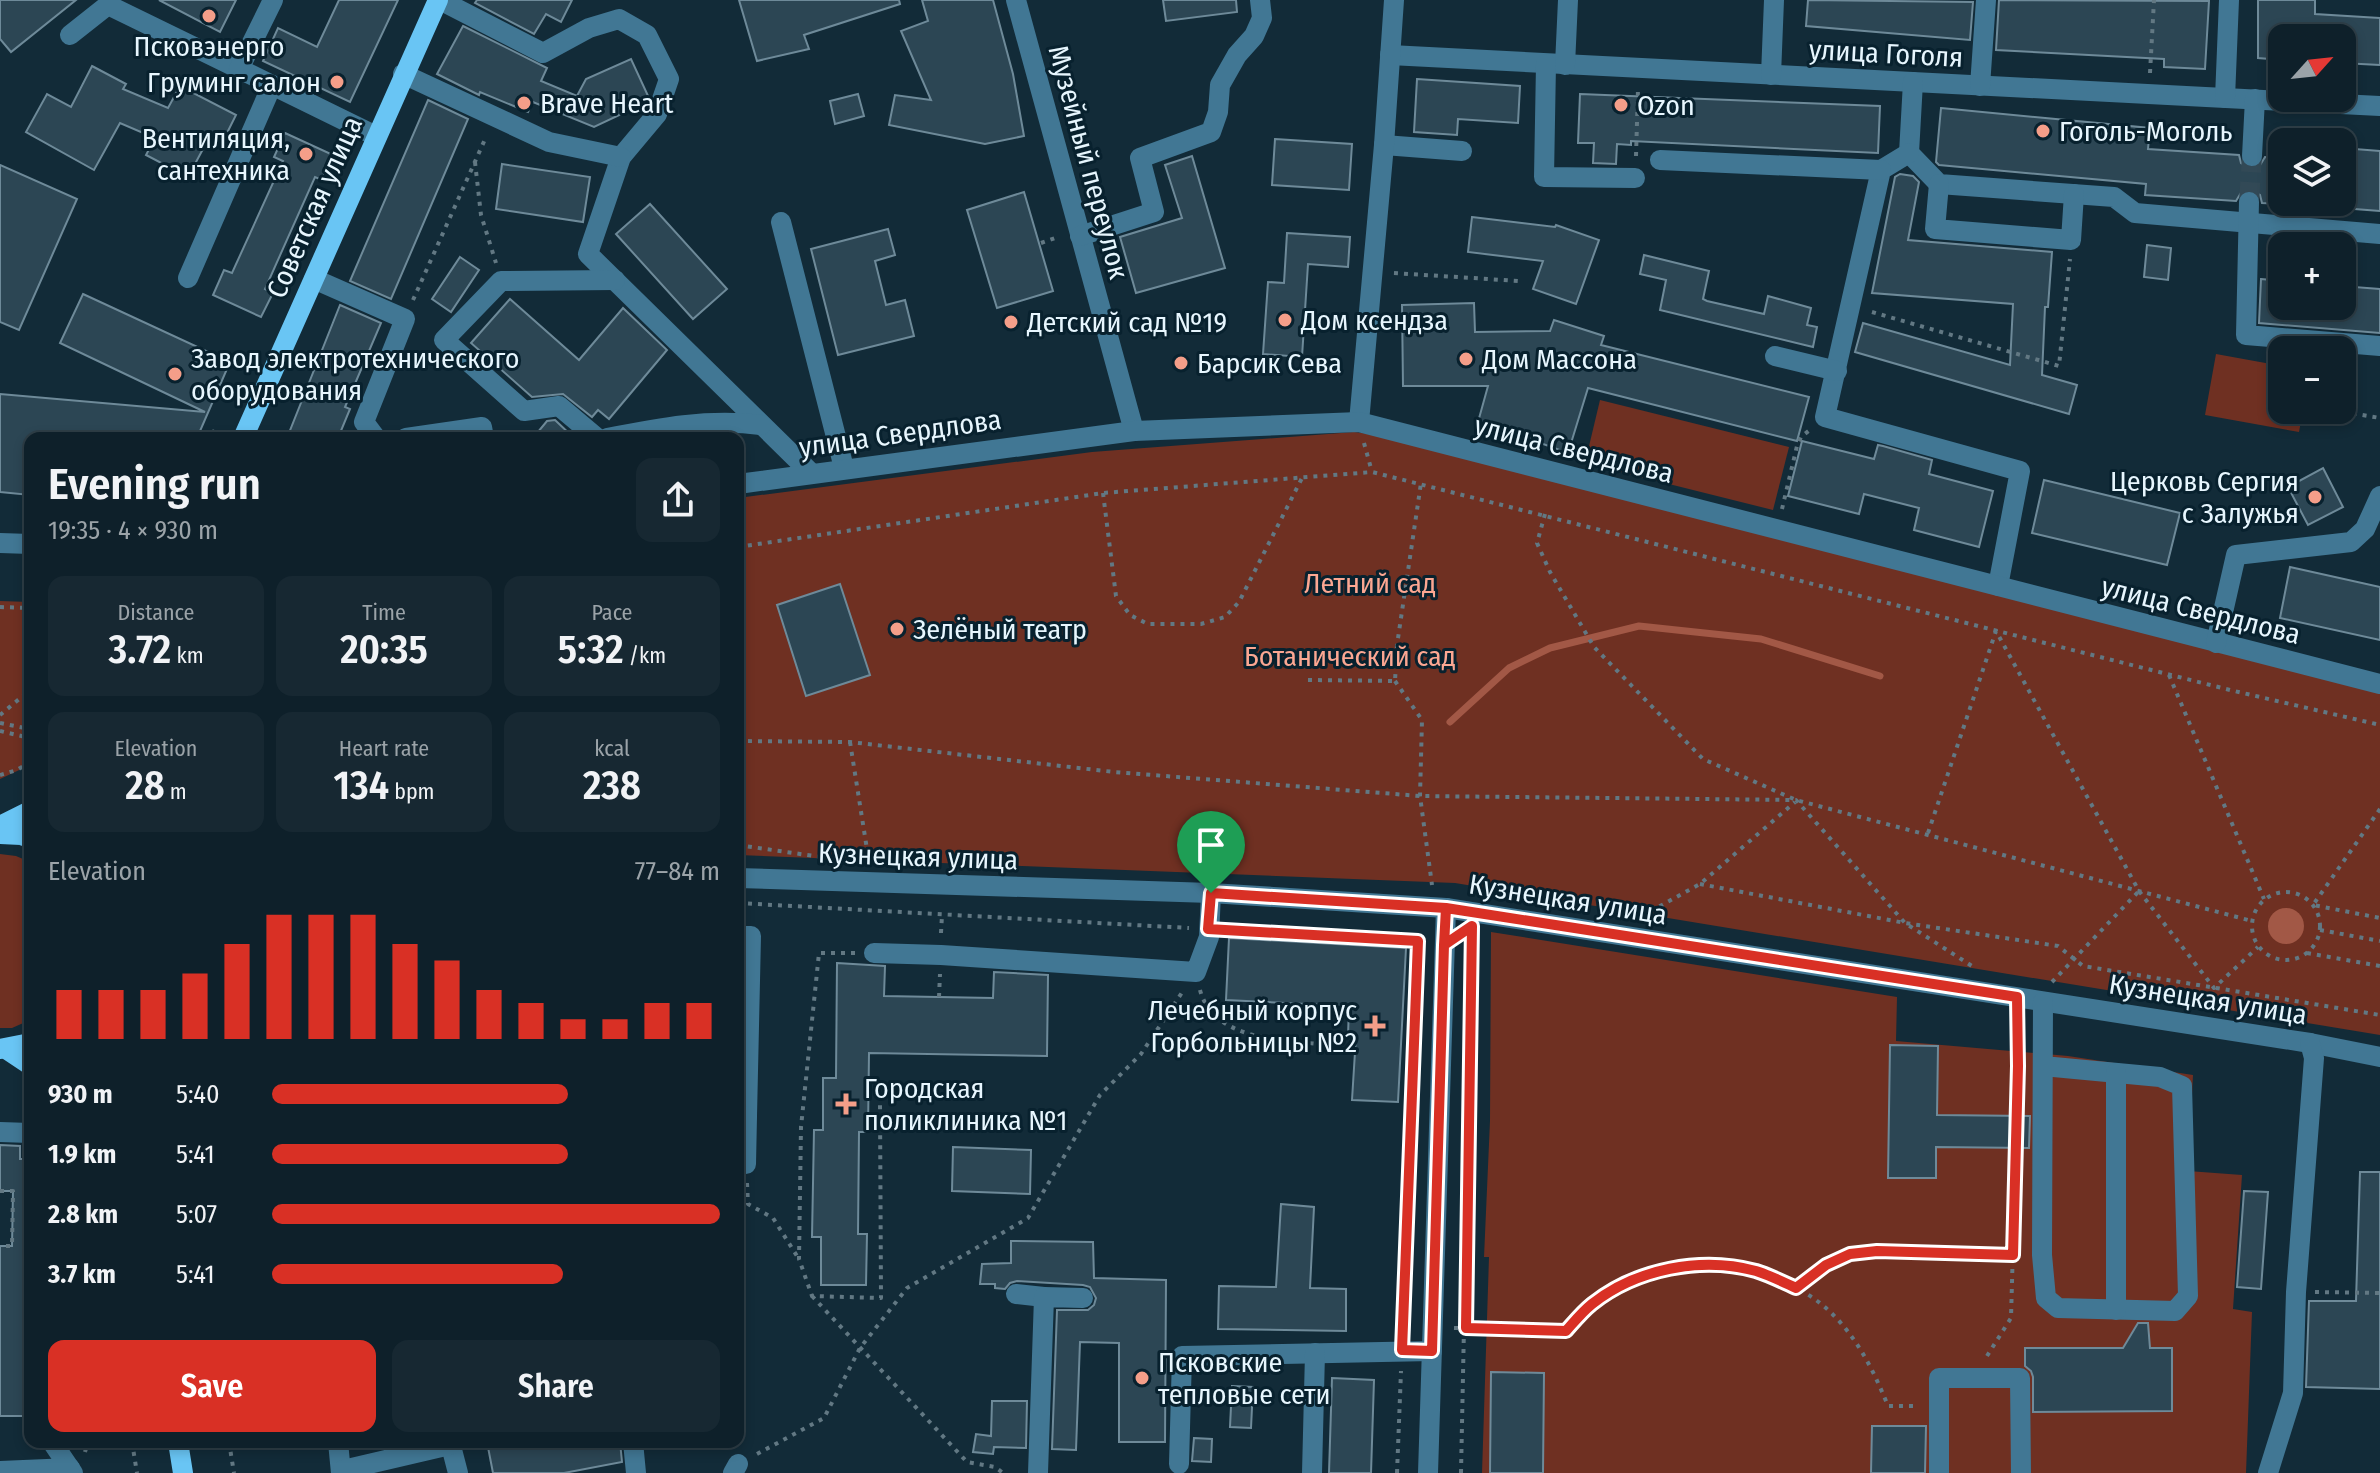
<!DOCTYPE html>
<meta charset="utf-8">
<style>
:root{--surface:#0e202a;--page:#172832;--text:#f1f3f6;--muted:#9ba3a8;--line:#2e3e47;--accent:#d93025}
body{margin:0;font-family:"Fira Sans Condensed",sans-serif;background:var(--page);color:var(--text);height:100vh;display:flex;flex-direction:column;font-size:30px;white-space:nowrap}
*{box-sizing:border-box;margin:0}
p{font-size:26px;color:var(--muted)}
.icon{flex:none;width:44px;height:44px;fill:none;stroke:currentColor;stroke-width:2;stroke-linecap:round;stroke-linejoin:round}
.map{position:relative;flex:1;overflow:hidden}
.panel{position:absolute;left:24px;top:432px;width:720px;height:1016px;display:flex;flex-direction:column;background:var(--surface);border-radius:16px;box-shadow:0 4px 12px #0003,0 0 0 2px var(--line)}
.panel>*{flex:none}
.needle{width:52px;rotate:63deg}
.buttons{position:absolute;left:2268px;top:24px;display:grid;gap:16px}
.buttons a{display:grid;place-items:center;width:88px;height:88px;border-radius:16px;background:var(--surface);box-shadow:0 4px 12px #0003,0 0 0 2px var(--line);font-size:40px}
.pin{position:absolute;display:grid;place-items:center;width:68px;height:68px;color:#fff;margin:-82px -34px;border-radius:50% 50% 50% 0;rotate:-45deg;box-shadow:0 0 8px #0007}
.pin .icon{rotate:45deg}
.round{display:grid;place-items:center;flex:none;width:84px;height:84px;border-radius:16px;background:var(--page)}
.overview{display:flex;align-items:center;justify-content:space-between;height:136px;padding:0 24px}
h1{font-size:44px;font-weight:600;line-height:60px}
.figures{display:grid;grid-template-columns:repeat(3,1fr);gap:12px;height:136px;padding:8px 24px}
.figures div{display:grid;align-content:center;border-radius:16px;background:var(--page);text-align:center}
.figures b{font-size:40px;font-weight:600}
.figures small{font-size:22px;font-weight:400}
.figures p{font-size:22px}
.chart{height:224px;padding:16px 24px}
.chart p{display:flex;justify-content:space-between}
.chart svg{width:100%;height:144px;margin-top:8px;stroke:var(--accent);stroke-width:6}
.button{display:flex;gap:16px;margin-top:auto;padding:16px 24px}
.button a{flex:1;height:92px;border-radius:16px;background:var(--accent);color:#fff;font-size:32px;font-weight:600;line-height:92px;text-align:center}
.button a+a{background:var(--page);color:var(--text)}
ul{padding:0 24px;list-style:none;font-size:26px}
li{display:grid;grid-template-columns:128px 96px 1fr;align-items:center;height:60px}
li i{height:20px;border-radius:10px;background:var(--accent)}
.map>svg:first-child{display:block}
</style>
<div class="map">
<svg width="2380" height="1473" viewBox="0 0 2380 1473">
<rect width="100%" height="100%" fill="#122b38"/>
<g fill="#6f3022">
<polygon points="2216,354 2282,366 2282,410 2303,410 2299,432 2205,415"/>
<polygon points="1600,400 1789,447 1773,510 1585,463"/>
<polygon points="1354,432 1393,437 2380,683 2380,1035 1455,883 738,855 738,498 1092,452"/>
<polygon points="0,601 30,602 30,765 0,779"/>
<polygon points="0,854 16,856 30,862 30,1020 12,1028 0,1028"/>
<polygon points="1491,932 1897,997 1896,1041 2068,1056 2193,1075 2188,1171 2242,1175 2233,1309 2252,1312 2246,1473 1482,1473 1489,1257 1484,1257 1490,1121"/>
</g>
<circle fill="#a25846" cx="2286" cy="926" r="18"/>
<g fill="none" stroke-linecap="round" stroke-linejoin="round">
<polyline stroke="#a25846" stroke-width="7" points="1450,722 1509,668 1550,648 1639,626 1761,639 1880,676"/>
</g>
<g fill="#2c4654" stroke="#6e8a99" stroke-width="2">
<polygon points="0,0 76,0 11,52 0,39"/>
<polygon points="159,0 236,0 220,32"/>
<polygon points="339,0 398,0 350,102 263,61 278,28 317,47"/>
<polygon points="477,0 572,0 561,22 546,14 534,34 475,3"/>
<polygon points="739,0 899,0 900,4 804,35 809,49 757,61"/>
<polygon points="922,0 993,0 1013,74 1024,136 985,144 889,125 895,95 931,100 901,31 928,21"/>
<polygon points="1163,0 1236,0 1237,12 1166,21"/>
<polygon points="1808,0 1973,2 1970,40 1806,26"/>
<polygon points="1999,0 2209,1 2205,69 2164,67 2164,59 1996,50"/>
<polygon points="2258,0 2315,0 2315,14 2380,18 2380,65 2342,63 2342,38 2282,38 2282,60 2258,58"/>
<polygon points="463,26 547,68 541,81 577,96 586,79 631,59 649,98 647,102 594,127 533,102 528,112 480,92 479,95 437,74"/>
<polygon points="92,66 126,84 123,89 168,108 180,86 236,115 222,143 210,136 188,177 146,155 155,138 120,123 94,170 26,132 47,94 71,107"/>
<polygon points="1417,79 1520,86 1518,123 1458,119 1457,135 1414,132"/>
<polygon points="858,94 864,116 835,124 830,101"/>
<polygon points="1580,94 1880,106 1878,153 1631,141 1631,145 1617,144 1616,164 1593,163 1594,143 1578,143"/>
<polygon points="428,100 468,119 391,299 350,281"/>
<polygon points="1941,108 2150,128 2148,149 2239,155 2241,163 2251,169 2259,167 2265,157 2282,158 2282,204 2262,203 2260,195 2250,189 2242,191 2236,201 2145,195 2146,184 1939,165 1936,162"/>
<polygon points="285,133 333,155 322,180 315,177 265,289 273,293 261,317 213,295 224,270 232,273 283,161 274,157"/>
<polygon points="1275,139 1352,144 1349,190 1272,185"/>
<polygon points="2342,148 2380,151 2380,211 2342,208"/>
<polygon points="1192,156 1225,268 1136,293 1120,237 1182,218 1165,165"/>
<polygon points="502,164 590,177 583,222 496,209"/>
<polygon points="0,165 77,199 19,330 0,322"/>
<polygon points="1900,174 1913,176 1919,182 1908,240 2052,252 2048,307 2045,307 2042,375 2077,385 2069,414 1855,352 1863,323 2010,365 2013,304 1872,293 1895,177"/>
<polygon points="1024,192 1053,291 997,308 967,210"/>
<polygon points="650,204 727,289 693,319 616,234"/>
<polygon points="1472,217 1555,227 1556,225 1599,240 1576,304 1533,289 1543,261 1468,252"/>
<polygon points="888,229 895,255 875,261 886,305 905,300 914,336 838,355 811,249"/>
<polygon points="1287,233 1350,237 1348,267 1308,264 1302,357 1263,354 1268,282 1284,283"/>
<polygon points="2147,245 2171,248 2168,280 2144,277"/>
<polygon points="1644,255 1709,271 1703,299 1707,301 1764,314 1768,296 1811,308 1807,325 1817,327 1813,347 1660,310 1666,280 1640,274"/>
<polygon points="460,257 479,270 451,312 432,299"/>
<polygon points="2261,279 2282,281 2282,306 2342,306 2342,286 2380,289 2380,333 2259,323"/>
<polygon points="83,294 230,362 197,438 30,438 30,495 0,492 0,394 205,412 60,343"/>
<polygon points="510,299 579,360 623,308 667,350 609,419 598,410 592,417 563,394 532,397 471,343"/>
<polygon points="1474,303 1475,332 1550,331 1554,320 1604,336 1601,345 1809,397 1797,441 1588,388 1568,453 1529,439 1530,437 1478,422 1488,386 1403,386 1402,305"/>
<polygon points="340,305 381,323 345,407 350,409 338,438 287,438"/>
<polygon points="555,420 574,438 533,438 547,421"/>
<polygon points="1802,441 1874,459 1878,445 1883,446 1932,460 1929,474 1993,491 1979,547 1914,530 1919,508 1864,494 1859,514 1788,496"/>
<polygon points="2323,468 2343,507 2308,525 2288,487"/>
<polygon points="2044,480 2180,513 2167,565 2032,533"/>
<polygon points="2290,567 2380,587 2380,640 2280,618"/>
<polygon points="840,584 870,675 806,696 777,605"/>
<polygon points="1229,938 1406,948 1398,1102 1352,1100 1356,1036 1348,1036 1349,1006 1226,1000"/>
<polygon points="837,963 885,966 884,996 993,998 994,972 1048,975 1047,1056 869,1053 868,1132 859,1132 858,1234 867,1234 866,1285 821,1285 821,1237 812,1237 814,1130 823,1130 823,1078 836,1078"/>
<polygon points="1890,1045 1938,1046 1937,1115 2030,1116 2029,1148 1936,1147 1936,1178 1888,1178"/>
<polygon points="0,1145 20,1146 20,1159 30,1159 30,1271 23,1271 23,1416 0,1416 0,1246 12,1246 13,1191 0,1191"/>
<polygon points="953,1147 1031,1150 1030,1194 952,1191"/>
<polygon points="2360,1172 2380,1172 2380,1389 2306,1387 2309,1301 2356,1301"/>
<polygon points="2244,1191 2268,1192 2261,1289 2237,1287"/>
<polygon points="1281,1204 1314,1207 1310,1288 1346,1289 1346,1331 1218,1329 1219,1286 1276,1287"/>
<polygon points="1011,1241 1093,1242 1094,1278 1166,1280 1165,1442 1119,1442 1119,1343 1080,1342 1076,1450 1052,1449 1057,1310 1088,1310 1094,1305 1096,1298 1090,1287 1083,1285 1017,1281 1010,1283 1005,1289 995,1288 995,1284 980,1284 982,1264 1011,1263"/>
<polygon points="2138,1323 2148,1323 2150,1348 2172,1348 2172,1411 2033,1412 2033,1377 2031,1371 2025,1366 2025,1348 2123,1348"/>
<polygon points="1491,1372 1544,1373 1543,1473 1490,1473"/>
<polygon points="1332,1378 1374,1380 1371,1473 1329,1473"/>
<polygon points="1232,1386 1253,1387 1251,1428 1230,1427"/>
<polygon points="992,1401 1027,1401 1026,1448 994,1447 993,1454 973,1452 976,1434 991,1436"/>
<polygon points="1872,1426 1926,1426 1925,1473 1871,1473"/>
<polygon points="1194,1438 1212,1439 1211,1462 1192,1461"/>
<polygon points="487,1442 620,1442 622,1462 564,1473 493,1473"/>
</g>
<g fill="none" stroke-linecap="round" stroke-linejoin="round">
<polyline stroke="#324956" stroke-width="20" stroke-dasharray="20 10" stroke-linecap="butt" points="2249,202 2252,156"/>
<g stroke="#627883" stroke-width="4" stroke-dasharray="4 6" stroke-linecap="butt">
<polyline points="2150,73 2154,0"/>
<polyline points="1636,156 1638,89"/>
<polyline points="475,162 481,215 496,263"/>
<polyline points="1041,243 1058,237"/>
<polyline points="1394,273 1519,281"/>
<polyline points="413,300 486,137"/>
<polyline points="1872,312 2059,366 2070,259"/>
<polyline points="2333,410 2380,418"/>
<polyline points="212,431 224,436"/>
<polyline points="1364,443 1372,472"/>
<polyline points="1103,493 1116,596 1130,615 1148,624 1201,624 1225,617 1239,602 1302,478"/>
<polyline points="1782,509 1797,446 1801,437 1811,429"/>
<polyline points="1545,514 1537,543 1550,572 1594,647 1703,759 1796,800 2252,921"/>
<polyline points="738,547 1103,493 1372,472 2230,690 2380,725"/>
<polyline points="0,607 30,608"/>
<polyline points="2169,675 2264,899"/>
<polyline points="1308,680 1395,681 1397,645 1421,483"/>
<polyline points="1395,681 1422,720 1420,796 1432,885"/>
<polyline points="0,715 30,690"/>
<polyline points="0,723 30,729"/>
<polyline points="0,731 30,738"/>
<polyline points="738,741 850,742 1114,772 1420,796 1796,800 1905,923 1975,968"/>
<polyline points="850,742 869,862"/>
<polyline points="0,775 17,770 30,762"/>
<polyline points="2380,809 2313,905 2380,918"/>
<polyline points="1928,833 1996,631 2139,891 2214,988 2258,947"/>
<polyline points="738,845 821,857"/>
<polyline points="1700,884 1905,923 2058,946 2083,966 2380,1015"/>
<circle cx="2286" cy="926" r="34"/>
<polyline points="738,903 1189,928"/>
<polyline points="1642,916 1700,884 1795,802"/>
<polyline points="2320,930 2380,941"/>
<polyline points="1229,931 1418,941 1403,1331"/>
<polyline points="941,933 942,915"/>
<polyline points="855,953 819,953 801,1127 799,1259 812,1296 881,1298 880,1104"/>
<polyline points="2307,953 2380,966"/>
<polyline points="2052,982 2139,891"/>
<path d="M1200,990C1213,1039 1279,1040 1319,1044"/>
<polyline points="939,997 940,974"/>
<polyline points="747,1183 748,1204 773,1218 797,1256"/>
<polyline points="0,1191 13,1191 12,1246 0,1246"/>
<polyline points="1796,1288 1826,1265 1850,1254 1877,1251 2013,1255"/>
<polyline points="2315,1292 2380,1293"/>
<polyline points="812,1296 967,1462 995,1467 1003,1473"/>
<path d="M1454,1328L1566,1331C1585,1311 1604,1293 1628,1282C1690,1252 1774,1263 1826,1308C1856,1335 1873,1369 1888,1406H1917"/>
<polyline points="1987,1356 2011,1318 2018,1066 2017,1020"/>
<polyline points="132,1442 137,1473"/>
<polyline points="229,1442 234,1473"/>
<polyline points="85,1452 88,1442"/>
<polyline points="757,1454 824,1418 860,1348 907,1288 1028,1218 1100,1095 1141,1054 1183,991"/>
<polyline points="1397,1473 1401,1371"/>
<polyline points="1461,1473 1472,935"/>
</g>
<g stroke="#417794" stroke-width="20">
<polyline points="440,0 543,53 589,28 619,19 647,35 669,79 657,114 621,157 588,254 811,473"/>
<polyline points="1016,0 1134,431"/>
<polyline points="70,35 108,5 272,85"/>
<polyline points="1390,55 2380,106"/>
<polyline points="1546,64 1544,177 1635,178"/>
<polyline points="1565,65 1568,0"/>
<polyline points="239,69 273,0"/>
<polyline points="403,74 549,142 621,157"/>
<polyline points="1771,75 1774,0"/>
<polyline points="1913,82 1909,153 1939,184 2114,197 2135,213 2380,234"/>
<polyline points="1980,86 1986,0"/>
<polyline points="2225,98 2229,0"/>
<polyline points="1384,145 1462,151"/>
<polyline points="1909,153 1881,170 1825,417 2020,471 1998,586"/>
<polyline points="2252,156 2255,99"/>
<polyline points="1660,160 1881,170"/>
<polyline points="1939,184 1935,229 2071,240 2074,194"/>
<polyline points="2249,202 2246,335 2380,346"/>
<polyline points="781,222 844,468"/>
<polyline points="1080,236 1154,212 1140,158 1211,132 1218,112 1220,85 1237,55 1254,36 1262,18 1260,0"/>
<polyline points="188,278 272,85 376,136"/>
<polyline points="314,279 405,319 364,422 376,438"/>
<polyline points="1775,356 1837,371"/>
<polyline points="1359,422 1384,145 1394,0"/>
<polyline points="406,438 482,427 484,438"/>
<polyline points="597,438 559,406 524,411 444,340 501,281 615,280"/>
<path d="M607,438C658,428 709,418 761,425"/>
<polyline points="738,484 1134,431 1359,422 2380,684"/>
<polyline points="0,543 30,544"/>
<polyline points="2216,643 2236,555 2351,542 2365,529 2380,496"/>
<polyline points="738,878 1211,893 1446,908 2310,1043 2380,1057"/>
<polyline points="738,936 751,936 747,1116 738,1116"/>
<polyline points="874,953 941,955 1196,972 1209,937 1211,893"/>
<polyline points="2043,1066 2160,1077 2182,1086 2188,1296 2175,1311 2058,1308 2046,1298 2042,1255 2043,1002"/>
<polyline points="0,1132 30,1133"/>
<polyline points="738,1164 746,1164 747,1116"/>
<polyline points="1016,1294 1044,1297"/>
<polyline points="2116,1310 2116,1073"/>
<polyline points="52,1442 73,1473"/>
<polyline points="338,1442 341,1473"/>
<polyline points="450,1442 458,1473"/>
<polyline points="633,1442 636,1473"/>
<polyline points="1179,1464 1182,1356 1432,1351"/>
<polyline points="343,1470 450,1445"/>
<polyline points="0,1471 70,1468"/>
<polyline points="733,1473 738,1464"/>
<polyline points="1038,1473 1044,1297 1083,1298"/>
<polyline points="1312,1473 1315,1353"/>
<polyline points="1428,1473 1446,908"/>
<polyline points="1939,1473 1939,1378 2020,1378 2021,1473"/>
<polyline points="2268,1473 2293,1393 2296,1292 2314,1058 2310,1043"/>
</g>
<g stroke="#69c5f4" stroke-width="20">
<polyline points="243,438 438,0"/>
<polyline points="0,826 30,811"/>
<polyline points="0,834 21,835 30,838"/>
<polyline points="0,1049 30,1043"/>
<polyline points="6,1049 30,1065"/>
<polyline points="178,1442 183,1473"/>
</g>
</g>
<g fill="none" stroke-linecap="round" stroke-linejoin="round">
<defs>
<path id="route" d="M1211,893L1208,929L1418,941L1402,1350L1432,1351L1444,945L1446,908L2017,997L2018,1066L2013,1255L1877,1251L1850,1254L1826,1265L1796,1288C1783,1282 1769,1275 1756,1271C1701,1256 1636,1269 1592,1304C1582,1312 1574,1322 1566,1331L1466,1328L1472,926L1444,945L1446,908L1211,893"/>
</defs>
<use href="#route" stroke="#fff" stroke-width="16"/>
<use href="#route" stroke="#d93025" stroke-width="10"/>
</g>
<g fill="#f49e89" stroke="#08212e" stroke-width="3">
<circle cx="209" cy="16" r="8"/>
<circle cx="337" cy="82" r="8"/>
<circle cx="524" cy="103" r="8"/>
<circle cx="1621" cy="105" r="8"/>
<circle cx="2043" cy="131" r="8"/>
<circle cx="306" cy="154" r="8"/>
<circle cx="1285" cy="320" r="8"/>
<circle cx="1011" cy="322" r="8"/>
<circle cx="1466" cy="359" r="8"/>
<circle cx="1181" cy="363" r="8"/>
<circle cx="175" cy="374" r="8"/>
<circle cx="2315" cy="497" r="8"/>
<circle cx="897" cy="629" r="8"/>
<path d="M1371 1014h8v8h8v8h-8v8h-8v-8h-8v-8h8z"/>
<path d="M842 1092h8v8h8v8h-8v8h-8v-8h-8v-8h8z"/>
<circle cx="1142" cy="1378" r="8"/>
</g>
<g text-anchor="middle" stroke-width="6" stroke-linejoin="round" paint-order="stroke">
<g font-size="28" fill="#e7f6fe" stroke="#08212e" text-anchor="start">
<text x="209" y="56" text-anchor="middle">Псковэнерго</text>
<text x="321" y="92" text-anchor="end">Груминг салон</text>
<text x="540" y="113">Brave Heart</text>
<text x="1637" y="115">Ozon</text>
<text x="2059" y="141">Гоголь-Моголь</text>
<text x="290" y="148" text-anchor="end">Вентиляция,<tspan x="290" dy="32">сантехника</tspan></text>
<text x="1301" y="330">Дом ксендза</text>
<text x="1027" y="332">Детский сад №19</text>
<text x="191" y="368">Завод электротехнического<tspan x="191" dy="32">оборудования</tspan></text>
<text x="1482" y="369">Дом Масcона</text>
<text x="1197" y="373">Барсик Сева</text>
<text x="2299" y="491" text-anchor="end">Церковь Сергия<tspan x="2299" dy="32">с Залужья</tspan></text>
<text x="913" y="639">Зелёный театр</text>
<text x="1357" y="1020" text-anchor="end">Лечебный корпус<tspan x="1357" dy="32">Горбольницы №2</tspan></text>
<text x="864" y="1098">Городская<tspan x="864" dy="32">поликлиника №1</tspan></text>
<text x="1158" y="1372">Псковские<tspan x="1158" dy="32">тепловые сети</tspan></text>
</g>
<g font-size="28" fill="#e7f6fe" stroke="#08212e">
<text transform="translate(1886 53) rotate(3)" y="10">улица Гоголя</text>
<text transform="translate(1089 162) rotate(75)" y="10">Музейный переулок</text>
<text transform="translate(314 207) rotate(-66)" y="10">Советская улица</text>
<text transform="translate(900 433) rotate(-8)" y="10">улица Свердлова</text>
<text transform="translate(1574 449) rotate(14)" y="10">улица Свердлова</text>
<text transform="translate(2201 610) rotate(14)" y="10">улица Свердлова</text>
<text transform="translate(918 856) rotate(2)" y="10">Кузнецкая улица</text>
<text transform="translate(1568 899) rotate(9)" y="10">Кузнецкая улица</text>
<text transform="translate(2208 999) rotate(9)" y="10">Кузнецкая улица</text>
</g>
<g font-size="28" fill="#fca792" stroke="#08212e">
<text x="1370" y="593">Летний сад</text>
<text x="1350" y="666">Ботанический сад</text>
</g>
</g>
</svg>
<div class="buttons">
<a><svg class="needle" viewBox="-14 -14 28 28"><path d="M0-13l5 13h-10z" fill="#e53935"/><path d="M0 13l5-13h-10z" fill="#9ba3a8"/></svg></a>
<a><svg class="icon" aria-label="layers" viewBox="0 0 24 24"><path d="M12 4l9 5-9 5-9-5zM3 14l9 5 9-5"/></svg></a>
<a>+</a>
<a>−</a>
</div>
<div class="pin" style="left:1211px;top:893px;background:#1e9e55"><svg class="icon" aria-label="arrive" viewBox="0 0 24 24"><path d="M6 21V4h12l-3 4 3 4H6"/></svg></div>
<section class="panel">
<div class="overview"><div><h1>Evening run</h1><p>19:35 · 4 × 930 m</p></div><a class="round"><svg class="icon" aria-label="share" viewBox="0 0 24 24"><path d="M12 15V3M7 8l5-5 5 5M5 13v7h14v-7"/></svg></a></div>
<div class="figures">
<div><p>Distance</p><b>3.72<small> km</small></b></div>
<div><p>Time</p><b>20:35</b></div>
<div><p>Pace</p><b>5:32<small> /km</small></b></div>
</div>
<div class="figures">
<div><p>Elevation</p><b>28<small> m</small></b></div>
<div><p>Heart rate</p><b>134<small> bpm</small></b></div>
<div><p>kcal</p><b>238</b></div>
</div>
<div class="chart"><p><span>Elevation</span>77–84 m</p>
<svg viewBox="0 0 160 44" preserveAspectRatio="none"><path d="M5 44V29M15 44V29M25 44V29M35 44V24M45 44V15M55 44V6M65 44V6M75 44V6M85 44V15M95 44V20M105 44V29M115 44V33M125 44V38M135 44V38M145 44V33M155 44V33"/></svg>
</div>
<ul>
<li><b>930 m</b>5:40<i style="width:66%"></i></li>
<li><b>1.9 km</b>5:41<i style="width:66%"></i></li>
<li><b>2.8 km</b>5:07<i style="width:100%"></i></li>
<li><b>3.7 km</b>5:41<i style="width:65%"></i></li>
</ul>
<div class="button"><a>Save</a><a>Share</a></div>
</section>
</div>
